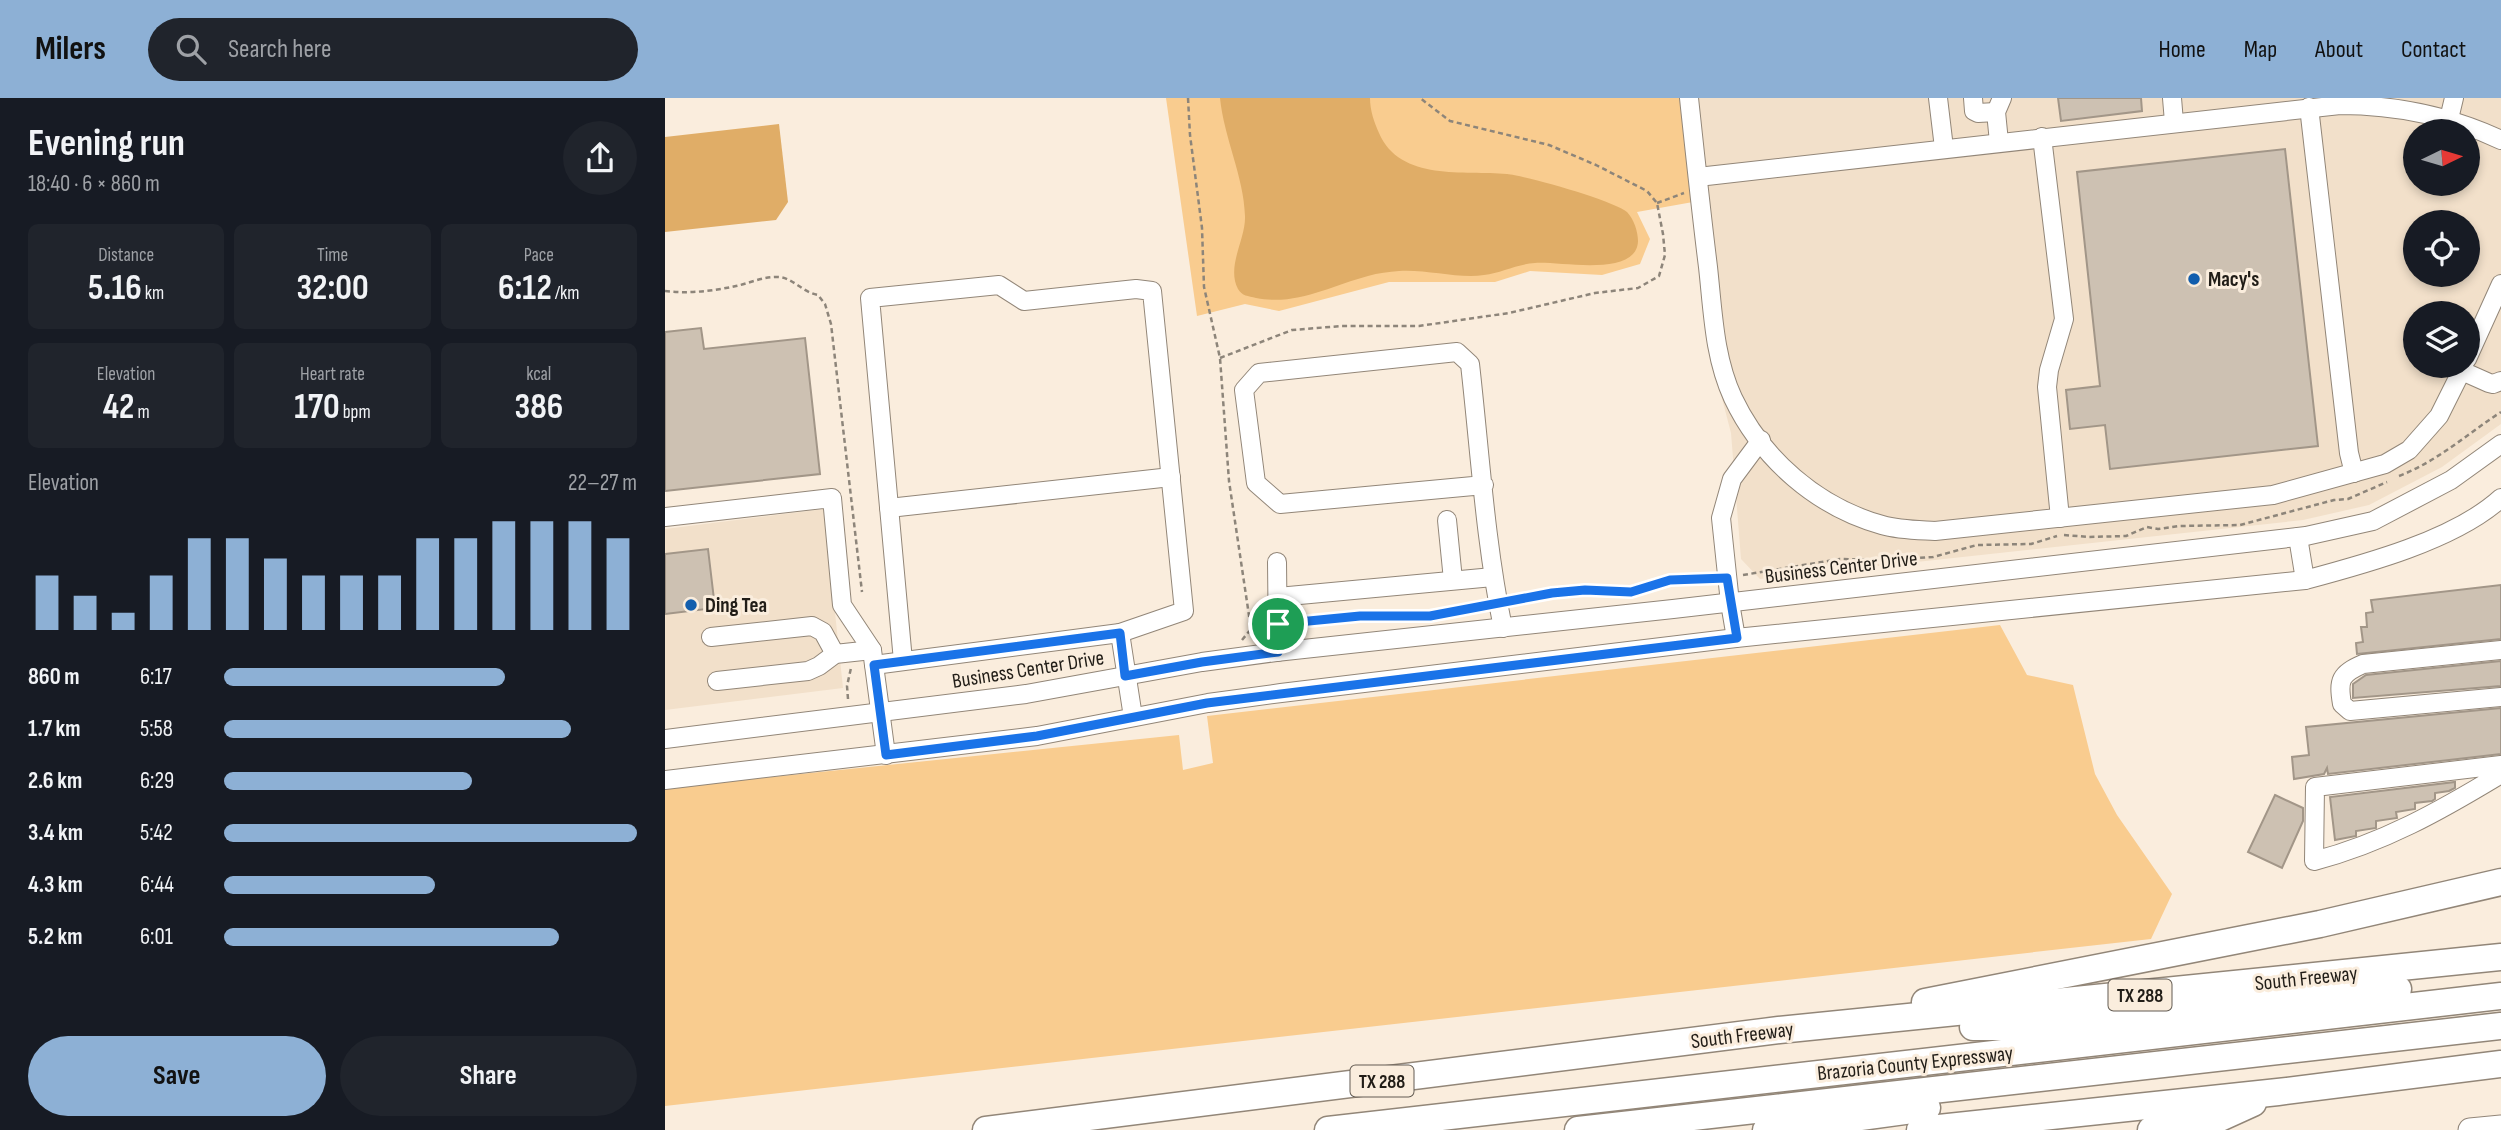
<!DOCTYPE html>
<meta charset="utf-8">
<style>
:root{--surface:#171b24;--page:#20242c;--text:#f1f3f6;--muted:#9ea1a6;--accent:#8db0d5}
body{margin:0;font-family:"Sofia Sans Condensed",sans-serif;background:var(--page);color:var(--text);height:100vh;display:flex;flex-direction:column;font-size:26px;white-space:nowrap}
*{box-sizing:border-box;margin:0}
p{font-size:23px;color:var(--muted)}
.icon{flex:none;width:38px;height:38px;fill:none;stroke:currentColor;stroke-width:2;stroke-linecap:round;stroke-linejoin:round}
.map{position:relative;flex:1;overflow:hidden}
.panel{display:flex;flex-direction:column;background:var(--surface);width:665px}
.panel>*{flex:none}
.needle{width:46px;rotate:85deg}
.buttons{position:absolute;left:1738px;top:21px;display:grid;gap:14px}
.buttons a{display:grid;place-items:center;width:77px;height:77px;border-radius:50%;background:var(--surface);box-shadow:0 4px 10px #0003;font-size:35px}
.pin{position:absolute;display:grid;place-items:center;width:60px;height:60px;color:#fff;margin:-30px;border:4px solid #fff;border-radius:50%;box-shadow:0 2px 7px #0007}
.round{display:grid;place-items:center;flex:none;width:74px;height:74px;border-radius:37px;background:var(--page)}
.summary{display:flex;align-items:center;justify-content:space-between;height:119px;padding:0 28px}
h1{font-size:38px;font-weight:700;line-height:52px}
.stats{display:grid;grid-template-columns:repeat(3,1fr);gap:10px;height:119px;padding:7px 28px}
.stats div{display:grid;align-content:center;border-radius:10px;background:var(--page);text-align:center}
.stats b{font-size:35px;font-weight:700}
.stats small{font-size:19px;font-weight:400}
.stats p{font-size:19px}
.chart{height:196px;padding:14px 28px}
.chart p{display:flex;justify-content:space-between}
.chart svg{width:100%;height:126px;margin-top:7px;stroke:var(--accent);stroke-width:6}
.cta{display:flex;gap:14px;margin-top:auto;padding:14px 28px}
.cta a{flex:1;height:80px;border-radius:42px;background:var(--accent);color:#111;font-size:28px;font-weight:700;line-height:80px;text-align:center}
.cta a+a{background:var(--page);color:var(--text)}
ul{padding:0 28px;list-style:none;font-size:23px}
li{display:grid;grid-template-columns:112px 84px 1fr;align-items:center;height:52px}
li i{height:18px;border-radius:9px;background:var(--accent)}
header{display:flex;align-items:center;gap:42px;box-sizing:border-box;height:98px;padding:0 35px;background:var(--accent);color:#111}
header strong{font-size:33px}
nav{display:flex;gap:38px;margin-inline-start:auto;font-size:24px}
.search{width:490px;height:63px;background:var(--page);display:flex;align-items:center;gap:18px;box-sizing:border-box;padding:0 24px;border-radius:38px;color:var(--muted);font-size:26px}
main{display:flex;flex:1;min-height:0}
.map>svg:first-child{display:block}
</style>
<header>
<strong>Milers</strong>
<div class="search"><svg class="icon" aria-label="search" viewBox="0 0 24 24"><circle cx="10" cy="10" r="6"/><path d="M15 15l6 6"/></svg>Search here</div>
<nav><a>Home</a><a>Map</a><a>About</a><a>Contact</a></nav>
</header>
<main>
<section class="panel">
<div class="summary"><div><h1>Evening run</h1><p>18:40 · 6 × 860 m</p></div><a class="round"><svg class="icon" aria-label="share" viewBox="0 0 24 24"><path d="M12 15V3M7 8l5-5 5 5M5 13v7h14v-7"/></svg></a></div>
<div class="stats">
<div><p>Distance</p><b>5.16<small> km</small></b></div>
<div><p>Time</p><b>32:00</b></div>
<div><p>Pace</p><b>6:12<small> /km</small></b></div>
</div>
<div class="stats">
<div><p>Elevation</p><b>42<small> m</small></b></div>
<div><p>Heart rate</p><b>170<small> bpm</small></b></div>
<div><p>kcal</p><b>386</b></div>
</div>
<div class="chart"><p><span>Elevation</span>22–27 m</p>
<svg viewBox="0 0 160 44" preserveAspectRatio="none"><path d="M5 44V25M15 44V32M25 44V38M35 44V25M45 44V12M55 44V12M65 44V19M75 44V25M85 44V25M95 44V25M105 44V12M115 44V12M125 44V6M135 44V6M145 44V6M155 44V12"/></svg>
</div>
<ul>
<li><b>860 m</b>6:17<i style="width:68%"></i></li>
<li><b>1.7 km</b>5:58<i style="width:84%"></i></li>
<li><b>2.6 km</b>6:29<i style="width:60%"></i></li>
<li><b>3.4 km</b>5:42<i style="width:100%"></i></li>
<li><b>4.3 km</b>6:44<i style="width:51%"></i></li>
<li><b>5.2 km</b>6:01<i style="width:81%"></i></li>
</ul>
<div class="cta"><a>Save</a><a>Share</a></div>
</section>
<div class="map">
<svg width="1836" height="1032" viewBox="0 0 1836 1032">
<rect width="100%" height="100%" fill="#faeddd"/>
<g fill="#f2e0ca" fill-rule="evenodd">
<path d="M1015,0H1836V326L1777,369L1704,407L1638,422L1095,481L1076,461L1066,335L1047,262ZM1750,33H1802V86H1750ZM1750,124H1802V177H1750ZM1750,215H1802V268H1750Z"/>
<polygon points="159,411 178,590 0,612 0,431"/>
</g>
<g fill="#f9cc8f">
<polygon points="501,0 1015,0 1028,104 972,114 985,141 975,166 937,177 865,173 830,184 724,184 614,213 580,206 532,218"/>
<polygon points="1335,527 1362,577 1408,587 1430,676 1452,717 1507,796 1486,841 0,1008 0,690 514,637 518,672 548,665 542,618"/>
</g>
<g fill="#e0ad67">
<path d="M555,0H705C705,12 709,24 714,35C735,84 800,72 842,76C862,78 950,103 962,114C969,121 973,134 973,143C972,180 894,163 870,165C852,166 836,175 819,177C794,181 761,171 734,173C724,174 713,175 703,178C665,188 632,208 591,200C583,198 577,198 573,191C561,168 581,141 580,118C579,79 559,40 555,0Z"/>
<polygon points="114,26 123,104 111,122 0,134 0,39"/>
</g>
<g fill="#cdc1b2" stroke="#a29688" stroke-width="2">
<polygon points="1393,0 1476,0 1477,13 1396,23"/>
<polygon points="1620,51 1653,348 1445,371 1440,327 1405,331 1401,292 1435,288 1412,74"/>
<polygon points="36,230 39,251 140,240 155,376 0,393 0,234"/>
<polygon points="43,451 50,510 0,516 0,456"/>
<polygon points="1836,487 1836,541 1692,556 1691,545 1698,544 1696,529 1702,529 1701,515 1708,514 1706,502"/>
<polygon points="1836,563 1836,588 1688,600 1688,586 1701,577"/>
<polygon points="1836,610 1836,656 1663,676 1662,670 1659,676 1629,681 1627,659 1644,657 1641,629"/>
<polygon points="1790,684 1790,690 1784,693 1770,695 1770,701 1767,703 1750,705 1750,711 1731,714 1732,720 1711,723 1711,730 1691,733 1691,738 1670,742 1665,699"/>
<polygon points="1610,697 1638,710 1638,723 1617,770 1583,754"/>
</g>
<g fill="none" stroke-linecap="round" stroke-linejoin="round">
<defs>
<g id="minor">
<path d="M1024,0C1030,56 1036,113 1043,169C1048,214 1049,259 1068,300C1097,361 1152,409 1217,427C1234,432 1253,432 1270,433L1608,397L1720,366L1744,352L1774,318L1799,268"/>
<polyline points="1273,0 1279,50"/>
<polyline points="1308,0 1309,13 1313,15 1331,14"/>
<polyline points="1507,0 1509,24"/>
<polyline points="1644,9 1684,355 1689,375"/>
<polyline points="1784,21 1789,0"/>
<polyline points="1377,39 1399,221 1384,272 1382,289 1395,420"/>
<polyline points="1334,44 1331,14 1337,0"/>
<path d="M1033,79L1675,7C1731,7 1785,18 1836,42"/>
<polyline points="1802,261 1836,186"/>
<polyline points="1797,273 1824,285 1828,286 1836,283"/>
<path d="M819,387L615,406L591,385L579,292L594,275L792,254L805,266C815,354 820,443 838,530"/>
<polyline points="224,410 506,379"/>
<polyline points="0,419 167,400 177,507 207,552 221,657"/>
<polyline points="782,422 788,482"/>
<polyline points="1633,439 1640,482"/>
<polyline points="612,464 613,554"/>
<polyline points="613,499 828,479"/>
<polyline points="455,535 468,619"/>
<polyline points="46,539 147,528 158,534 170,556"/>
<polyline points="1071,540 1065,505 1056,420 1067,381 1096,342"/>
<path d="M1836,552L1698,566C1675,576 1673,582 1677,606L1685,613L1836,599"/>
<polyline points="209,567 455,535 519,513 487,193 471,191 359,203 334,187 205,200 238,563"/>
<polyline points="52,583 143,573 154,568 170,556 207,552"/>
<polyline points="0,641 361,596 537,564 611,554 1008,511 1641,438 1708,423 1786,382 1836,346"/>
<path d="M1836,667L1650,689L1649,763C1718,745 1775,713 1836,676"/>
<path d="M0,682L372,638L543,605L616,595L1071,540L1640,482C1700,466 1790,442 1836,400"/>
</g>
<polyline id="major" points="1805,1032 1836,1029"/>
<g id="highway">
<polyline points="1260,904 1655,826 1836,784"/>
<polyline points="1308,929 1357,929 1733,891"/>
<polyline points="321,1032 1114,932 1836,859"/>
<polyline points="663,1032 1836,898"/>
<polyline points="913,1032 1836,928"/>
<polyline points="1101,1032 1262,1010"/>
<polyline points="1255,1032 1613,994 1836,966"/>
<polyline points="1486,1032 1555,1020 1588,1005"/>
</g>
</defs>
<use href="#minor" stroke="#928678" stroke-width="20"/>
<use href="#major" stroke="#928678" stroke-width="25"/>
<use href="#highway" stroke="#928678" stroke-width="29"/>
<g stroke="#8d857a" stroke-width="2.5" stroke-dasharray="5 3.5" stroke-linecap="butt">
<polyline points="523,0 525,37 537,130 539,189 555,260 564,383 586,531 597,529"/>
<polyline points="992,105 1019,95"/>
<path d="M0,193C23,196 48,193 71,188C85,185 99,178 114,179C128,180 137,194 153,197L160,206L166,226L197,494"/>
<polyline points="555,260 627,232 677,228 754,228 844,215 930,195 973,190 994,178 1000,157 998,136 992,105 982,93 931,67 884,47 785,23 755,0"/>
<path d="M1734,378C1773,363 1802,336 1836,314"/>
<polyline points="1399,437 1424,439 1461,438 1482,429 1493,431 1514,428 1575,427 1669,402 1683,401 1722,384"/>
<polyline points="1078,477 1175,461 1219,462 1268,459 1312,447 1366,446 1392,438"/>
<polyline points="849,501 920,492 966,494 1005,482 1047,480"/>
<polyline points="628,525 695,518 765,518 819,508"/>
<polyline points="577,542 586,531"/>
<polyline points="183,601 182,588 186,570"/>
</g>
<use href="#minor" stroke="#fff" stroke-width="18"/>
<use href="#major" stroke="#fff" stroke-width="23"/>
<use href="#highway" stroke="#fff" stroke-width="26"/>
</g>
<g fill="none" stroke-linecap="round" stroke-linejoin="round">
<defs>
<polygon id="route" points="1062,480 1072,540 542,605 372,638 221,657 209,567 455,535 460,578 537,564 613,554 613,526 695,518 765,518 887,495 920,492 966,494 1005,482"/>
</defs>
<use href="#route" stroke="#fff" stroke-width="14"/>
<use href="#route" stroke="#1a73e8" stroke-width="9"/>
</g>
<g fill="#125ead" stroke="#faeddd" stroke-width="2.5">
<circle cx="1529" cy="181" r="7"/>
<circle cx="26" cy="507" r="7"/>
</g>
<g text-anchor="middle" stroke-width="6" stroke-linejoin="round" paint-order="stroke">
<g fill="#faeddd" stroke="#625b52" stroke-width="2">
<rect x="1443.5" y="881.5" width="63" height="31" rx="5"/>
<rect x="685.5" y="967.5" width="63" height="31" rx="5"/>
</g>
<g font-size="19" font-weight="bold" fill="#211d17">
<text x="1475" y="904">TX 288</text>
<text x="717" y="990">TX 288</text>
</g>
<g font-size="21" font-weight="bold" fill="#211d17" stroke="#faeddd" text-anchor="start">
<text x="1543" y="188">Macy's</text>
<text x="40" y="514">Ding Tea</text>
</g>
<g font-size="21" fill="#211d17" stroke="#faeddd">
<text transform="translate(1176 469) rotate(-7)" y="7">Business Center Drive</text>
<text transform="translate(363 571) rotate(-9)" y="7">Business Center Drive</text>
<text transform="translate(1641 880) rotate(-6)" y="7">South Freeway</text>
<text transform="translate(1077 937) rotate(-7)" y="7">South Freeway</text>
<text transform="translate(1250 965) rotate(-6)" y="7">Brazoria County Expressway</text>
</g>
</g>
</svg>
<div class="buttons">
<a><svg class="needle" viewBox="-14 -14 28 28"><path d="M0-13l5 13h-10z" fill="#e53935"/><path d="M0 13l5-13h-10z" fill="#9ea1a6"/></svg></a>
<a><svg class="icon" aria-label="locate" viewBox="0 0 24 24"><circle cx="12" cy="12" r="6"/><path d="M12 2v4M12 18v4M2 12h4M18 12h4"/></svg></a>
<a><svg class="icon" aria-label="layers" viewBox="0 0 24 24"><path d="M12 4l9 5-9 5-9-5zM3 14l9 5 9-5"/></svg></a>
</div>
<div class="pin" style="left:613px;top:526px;background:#1e9e55"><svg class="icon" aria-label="arrive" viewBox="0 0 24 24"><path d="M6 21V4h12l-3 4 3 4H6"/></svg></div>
</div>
</main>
